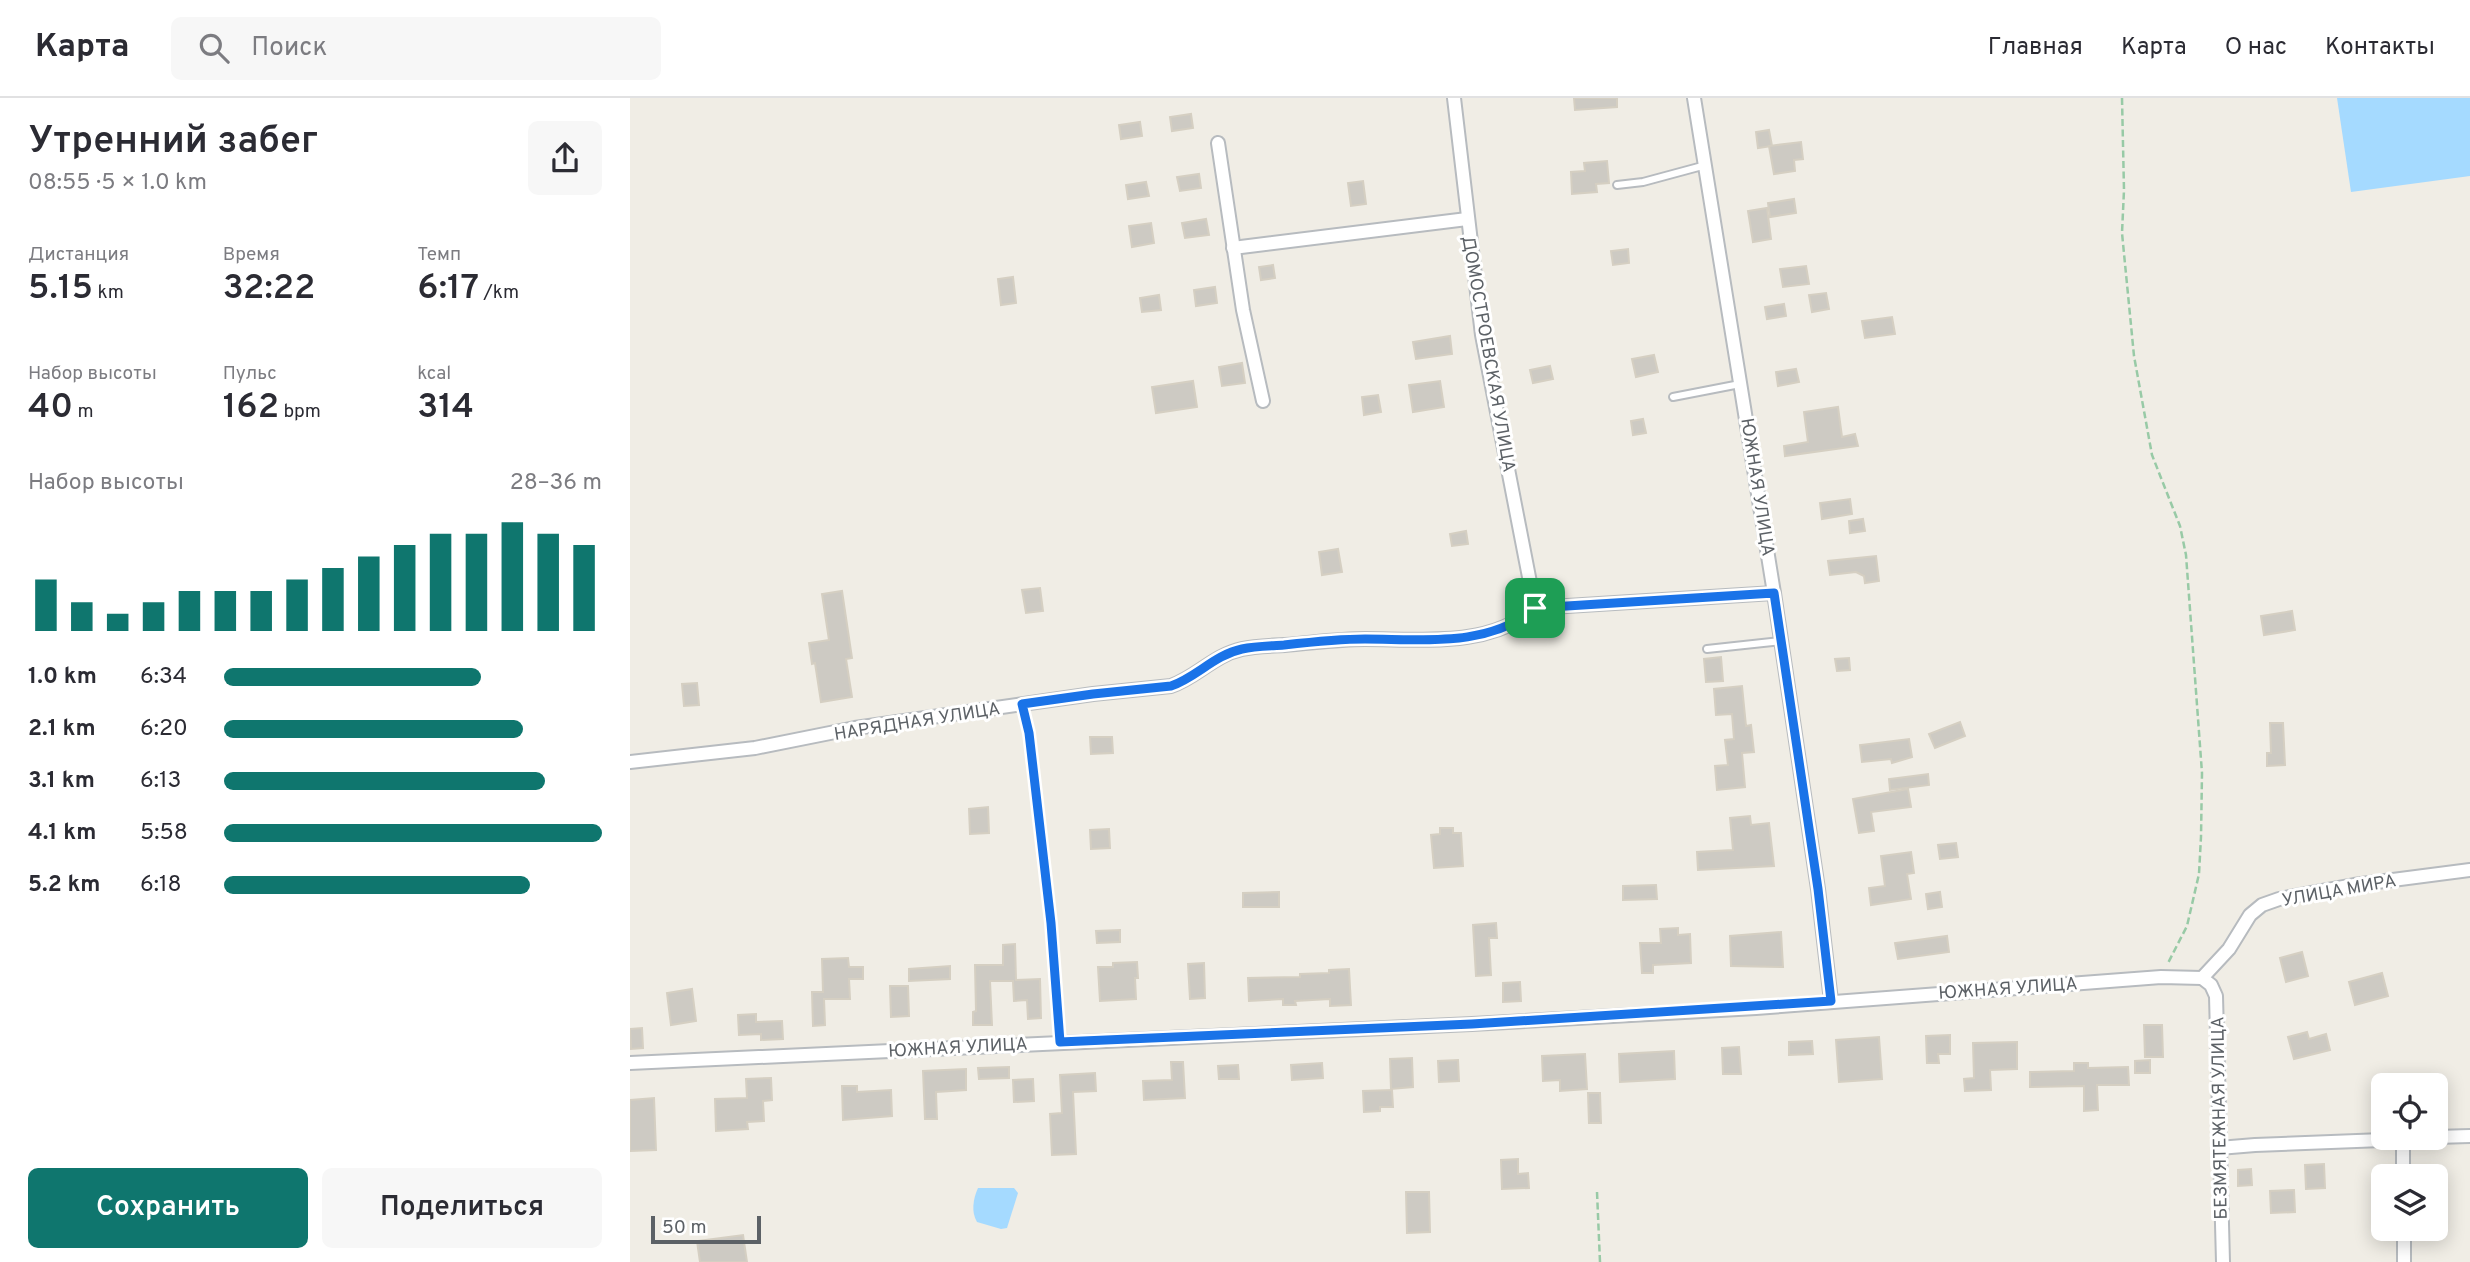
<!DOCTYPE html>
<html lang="ru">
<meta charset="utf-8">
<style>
:root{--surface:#fff;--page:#f7f7f7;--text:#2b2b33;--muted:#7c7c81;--line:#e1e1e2;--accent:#0f766e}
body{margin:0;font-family:Overpass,sans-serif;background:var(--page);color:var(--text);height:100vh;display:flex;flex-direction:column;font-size:26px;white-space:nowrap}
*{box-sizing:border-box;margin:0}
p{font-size:23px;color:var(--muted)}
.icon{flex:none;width:38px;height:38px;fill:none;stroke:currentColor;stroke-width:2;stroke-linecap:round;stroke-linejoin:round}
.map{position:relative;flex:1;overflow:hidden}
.side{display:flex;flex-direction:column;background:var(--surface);width:630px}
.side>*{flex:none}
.fabs{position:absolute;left:1741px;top:975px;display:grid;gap:14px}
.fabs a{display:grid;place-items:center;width:77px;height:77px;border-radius:10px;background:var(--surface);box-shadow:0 4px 18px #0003;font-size:35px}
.scale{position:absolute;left:21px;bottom:18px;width:110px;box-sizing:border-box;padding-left:7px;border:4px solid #5c6166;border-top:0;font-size:19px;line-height:24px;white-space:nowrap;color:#5c6166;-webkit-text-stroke:5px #fff;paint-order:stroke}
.pin{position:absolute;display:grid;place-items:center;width:60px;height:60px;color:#fff;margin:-30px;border-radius:14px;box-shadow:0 4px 10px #0006}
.round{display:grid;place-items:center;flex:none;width:74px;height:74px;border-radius:10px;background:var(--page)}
.summary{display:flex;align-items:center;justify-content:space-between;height:119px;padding:0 28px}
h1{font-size:38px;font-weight:600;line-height:52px}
.metrics{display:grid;grid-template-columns:repeat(3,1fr);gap:10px;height:119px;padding:7px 28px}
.metrics div{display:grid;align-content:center}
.metrics b{font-size:35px;font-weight:600}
.metrics small{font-size:19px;font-weight:400}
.metrics p{font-size:19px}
.chart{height:196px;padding:14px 28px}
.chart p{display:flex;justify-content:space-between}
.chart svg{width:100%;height:126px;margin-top:7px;stroke:var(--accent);stroke-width:6}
.button{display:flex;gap:14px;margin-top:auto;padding:14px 28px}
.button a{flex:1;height:80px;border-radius:10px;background:var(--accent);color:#fff;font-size:28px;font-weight:600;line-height:80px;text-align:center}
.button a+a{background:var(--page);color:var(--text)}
ul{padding:0 28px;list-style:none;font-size:23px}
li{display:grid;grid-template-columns:112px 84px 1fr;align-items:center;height:52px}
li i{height:18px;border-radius:9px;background:var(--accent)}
header{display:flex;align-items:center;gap:42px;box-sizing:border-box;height:98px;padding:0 35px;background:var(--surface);border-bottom:2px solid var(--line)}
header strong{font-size:33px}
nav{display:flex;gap:38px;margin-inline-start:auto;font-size:24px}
.search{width:490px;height:63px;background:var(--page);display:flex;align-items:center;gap:18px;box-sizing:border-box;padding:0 24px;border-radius:10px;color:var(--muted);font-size:26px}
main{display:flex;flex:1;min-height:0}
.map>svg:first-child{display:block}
</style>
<header>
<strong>Карта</strong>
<div class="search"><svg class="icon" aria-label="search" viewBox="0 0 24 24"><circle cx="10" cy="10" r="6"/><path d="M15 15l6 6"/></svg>Поиск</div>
<nav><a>Главная</a><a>Карта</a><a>О нас</a><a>Контакты</a></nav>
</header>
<main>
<section class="side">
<div class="summary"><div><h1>Утренний забег</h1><p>08:55 · 5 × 1.0 km</p></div><a class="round"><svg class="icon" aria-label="share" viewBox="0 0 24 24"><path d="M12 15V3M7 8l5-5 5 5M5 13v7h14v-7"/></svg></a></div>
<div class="metrics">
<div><p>Дистанция</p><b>5.15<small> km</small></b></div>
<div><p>Время</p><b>32:22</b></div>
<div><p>Темп</p><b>6:17<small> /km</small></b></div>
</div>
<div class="metrics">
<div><p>Набор высоты</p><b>40<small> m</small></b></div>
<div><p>Пульс</p><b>162<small> bpm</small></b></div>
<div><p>kcal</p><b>314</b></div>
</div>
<div class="chart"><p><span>Набор высоты</span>28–36 m</p>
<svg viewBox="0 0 160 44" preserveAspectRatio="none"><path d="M5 44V26M15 44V34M25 44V38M35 44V34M45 44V30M55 44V30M65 44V30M75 44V26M85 44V22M95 44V18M105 44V14M115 44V10M125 44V10M135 44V6M145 44V10M155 44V14"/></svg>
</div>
<ul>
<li><b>1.0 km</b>6:34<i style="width:68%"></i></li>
<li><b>2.1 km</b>6:20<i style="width:79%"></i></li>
<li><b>3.1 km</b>6:13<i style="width:85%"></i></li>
<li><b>4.1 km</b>5:58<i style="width:100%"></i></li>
<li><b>5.2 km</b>6:18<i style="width:81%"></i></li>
</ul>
<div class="button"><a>Сохранить</a><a>Поделиться</a></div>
</section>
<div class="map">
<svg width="1840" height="1164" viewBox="0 0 1840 1164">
<rect width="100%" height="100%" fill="#f0ede5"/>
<g fill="#a5daff">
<polygon points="1707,0 1840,0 1840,78 1721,94"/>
<path d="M348,1090H384L388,1095L377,1130L371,1131L347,1124C341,1114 343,1101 348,1090Z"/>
</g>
<g fill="#cdcac3" stroke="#d5cfc2" stroke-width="2">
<polygon points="944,0 987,0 987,9 945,12"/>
<polygon points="561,16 563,30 542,33 540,19"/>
<polygon points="510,24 512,38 491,41 489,27"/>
<polygon points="1139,32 1142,48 1128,50 1126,34"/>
<polygon points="1171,44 1173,61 1164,62 1165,73 1144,76 1139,48"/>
<polygon points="977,63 979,85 966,86 967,94 942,96 941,74 955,73 954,65"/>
<polygon points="569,76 571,90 550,93 547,79"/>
<polygon points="733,83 736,106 721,108 718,85"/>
<polygon points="516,84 519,98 498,101 496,87"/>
<polygon points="1164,101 1166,115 1140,119 1138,105"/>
<polygon points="1137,110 1141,141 1123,144 1118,113"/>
<polygon points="576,121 579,137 555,140 552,125"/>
<polygon points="521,125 524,145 502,149 499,128"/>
<polygon points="998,151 999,165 983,167 981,153"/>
<polygon points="643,167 645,180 631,182 629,169"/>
<polygon points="1176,168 1179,186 1153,189 1150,171"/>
<polygon points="383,179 386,205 371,207 368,181"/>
<polygon points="585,189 587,205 566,208 564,192"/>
<polygon points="1196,195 1199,211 1182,214 1179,197"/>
<polygon points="529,197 531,212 512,214 510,200"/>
<polygon points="1154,206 1156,218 1137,221 1135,209"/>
<polygon points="1262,219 1265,236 1235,240 1232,223"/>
<polygon points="820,238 822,256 786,261 783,244"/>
<polygon points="1024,257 1028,274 1006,279 1002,261"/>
<polygon points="612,265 615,285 592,288 589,269"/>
<polygon points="920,268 923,281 903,285 900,272"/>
<polygon points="1166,271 1169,284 1148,288 1146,274"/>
<polygon points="563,283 567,309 526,315 522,289"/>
<polygon points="810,283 814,309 783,314 779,287"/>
<polygon points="748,297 751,314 734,317 732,299"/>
<polygon points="1208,309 1212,339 1225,336 1228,348 1155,358 1154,348 1178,344 1174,314"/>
<polygon points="1013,321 1016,335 1003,337 1001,323"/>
<polygon points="1220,401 1222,416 1192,421 1190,405"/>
<polygon points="1233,421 1235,433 1220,435 1219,423"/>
<polygon points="836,433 838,446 822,448 820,436"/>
<polygon points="708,451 712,474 692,477 689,454"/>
<polygon points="1246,458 1249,483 1235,485 1234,478 1226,474 1200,477 1198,463"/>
<polygon points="410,490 413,513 396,515 392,492"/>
<polygon points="212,493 222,560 216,561 222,599 191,604 185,565 182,566 179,545 199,542 192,496"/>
<polygon points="1662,513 1665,532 1634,537 1631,518"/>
<polygon points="1091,559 1093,583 1076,584 1074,561"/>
<polygon points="1219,560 1220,572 1207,573 1205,561"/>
<polygon points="67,585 69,607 54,608 52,586"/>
<polygon points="1112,588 1116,628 1121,627 1124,654 1112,655 1115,689 1087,692 1085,668 1098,667 1095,642 1104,641 1102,616 1086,617 1084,591"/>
<polygon points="1330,624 1335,638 1305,650 1299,636"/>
<polygon points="1640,625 1653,625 1655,667 1637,668 1637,655 1641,655"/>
<polygon points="460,639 482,639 483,655 461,656"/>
<polygon points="1279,641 1282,659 1262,665 1261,661 1232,664 1230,647"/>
<polygon points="1298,676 1299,687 1260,692 1259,681"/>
<polygon points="1278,691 1281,709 1241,714 1244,733 1229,735 1223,701"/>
<polygon points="358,709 359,735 340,736 339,711"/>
<polygon points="1120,718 1121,727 1139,725 1144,768 1068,772 1067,754 1103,752 1100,720"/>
<polygon points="810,730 823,730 823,735 831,735 833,768 804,770 801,737 810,736"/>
<polygon points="479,731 480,750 461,751 460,732"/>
<polygon points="1326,745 1328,759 1310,761 1308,747"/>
<polygon points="1281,754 1284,775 1277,776 1281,801 1241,807 1239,790 1255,788 1251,758"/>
<polygon points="1026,787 1027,801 993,802 993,788"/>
<polygon points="649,794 649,809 613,809 613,795"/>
<polygon points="1310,794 1312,809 1298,811 1296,796"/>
<polygon points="866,825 867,840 859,840 861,877 846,878 843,827"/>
<polygon points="1048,830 1048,837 1060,836 1061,865 1023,867 1023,875 1012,875 1010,845 1031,845 1030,831"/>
<polygon points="490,832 490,844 467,845 466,833"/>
<polygon points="1151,834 1153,869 1101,868 1100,838"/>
<polygon points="1317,838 1319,854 1268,861 1265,845"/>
<polygon points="385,846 386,882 410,881 411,920 398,921 397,902 384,903 383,883 360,883 362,927 343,927 343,914 346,913 345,867 373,867 373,847"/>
<polygon points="1672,854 1678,878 1656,884 1650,860"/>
<polygon points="218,860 219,869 233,869 233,881 219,881 220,901 194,901 195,927 183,928 182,894 193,894 192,861"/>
<polygon points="507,864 508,880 505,880 506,901 470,903 468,869 483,869 483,865"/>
<polygon points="574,865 575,900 560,901 558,866"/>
<polygon points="320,868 320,881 279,883 279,871"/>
<polygon points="719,871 721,907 700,908 700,901 665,903 666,907 653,907 653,901 619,903 618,880 670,879 670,876 699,875 699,872"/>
<polygon points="1752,875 1758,898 1725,907 1719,884"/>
<polygon points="890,884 891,903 873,904 873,885"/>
<polygon points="260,888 278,888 279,918 261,919"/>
<polygon points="62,891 66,923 41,927 37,895"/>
<polygon points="126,916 126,924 152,923 153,941 131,942 131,936 109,937 108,917"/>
<polygon points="1514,927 1532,927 1533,959 1515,959"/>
<polygon points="12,930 13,950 1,951 0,931"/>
<polygon points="1677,934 1679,941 1696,936 1700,952 1664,961 1658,939"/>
<polygon points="1320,937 1320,956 1308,956 1309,965 1297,965 1296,938"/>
<polygon points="1249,939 1252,981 1209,984 1206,942"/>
<polygon points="1182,943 1183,956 1159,957 1159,944"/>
<polygon points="1387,944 1387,971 1360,972 1361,992 1335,993 1334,981 1344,980 1343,945"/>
<polygon points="1109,949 1111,976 1093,976 1092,950"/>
<polygon points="1044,953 1045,981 990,984 989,956"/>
<polygon points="955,956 957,991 930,993 930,982 913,983 912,958"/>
<polygon points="782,960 783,989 761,991 760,961"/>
<polygon points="828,962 829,983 809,984 808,963"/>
<polygon points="1520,962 1520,975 1505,975 1505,963"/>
<polygon points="541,964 553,964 555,1000 514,1002 513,983 542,982"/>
<polygon points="692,965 693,980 662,982 661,967"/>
<polygon points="1444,965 1458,965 1458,970 1498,969 1499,987 1467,987 1468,1012 1454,1013 1454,988 1400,989 1400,974 1444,973"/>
<polygon points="608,967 609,981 589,981 588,968"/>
<polygon points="379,969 379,980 349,981 348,970"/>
<polygon points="336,971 336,992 306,994 307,1021 295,1021 293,973"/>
<polygon points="465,975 466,993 443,994 446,1056 422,1057 420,1016 432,1015 430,977"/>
<polygon points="141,980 142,1002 133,1003 134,1023 117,1024 118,1031 86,1033 85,1001 117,1000 116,981"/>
<polygon points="403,981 404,1003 384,1004 383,982"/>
<polygon points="212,988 227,988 227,994 261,992 262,1018 213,1022"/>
<polygon points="762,992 763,1009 750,1009 750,1013 734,1014 733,993"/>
<polygon points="958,995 970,995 971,1025 959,1025"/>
<polygon points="24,1000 26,1052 0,1053 0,1002"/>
<polygon points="888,1061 888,1076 898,1075 899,1090 872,1091 871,1062"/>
<polygon points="1694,1066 1695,1090 1676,1091 1675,1067"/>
<polygon points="1621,1071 1622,1087 1608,1088 1608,1072"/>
<polygon points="1664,1092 1665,1114 1641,1115 1640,1093"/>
<polygon points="776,1094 799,1094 800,1134 777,1135"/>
<polygon points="113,1137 117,1164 70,1164 67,1143"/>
</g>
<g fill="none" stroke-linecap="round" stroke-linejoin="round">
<defs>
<g id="service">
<polyline points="987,87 1013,84 1076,67"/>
<polyline points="1043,299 1110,286"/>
<polyline points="1077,551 1151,543"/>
</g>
<g id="minor">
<polyline points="824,0 852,237 905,510"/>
<polyline points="1064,0 1144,495 1188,791 1201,903"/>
<polyline points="588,45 613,212 633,303"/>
<polyline points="603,150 837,121"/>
<path d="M0,664L125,650L225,630L463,596L541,588C567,579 584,557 612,551C625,548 640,548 655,547C681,545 708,541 735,541C791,541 860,550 905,510L1144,495"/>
<polyline points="1572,880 1599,851 1620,817 1632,807 1649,801 1724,787 1840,772"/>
<polyline points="1572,880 1581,887 1586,898 1593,1164"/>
<polyline points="0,965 842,926 1126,910 1531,879 1572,880"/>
<polyline points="1806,1039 1840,1038"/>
<polyline points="1773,1040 1773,1078"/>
<polyline points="1589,1050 1625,1047 1804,1040"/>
<polyline points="1774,1130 1774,1164"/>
</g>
</defs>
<use href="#service" stroke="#b7bbbf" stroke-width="10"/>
<use href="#minor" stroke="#b7bbbf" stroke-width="16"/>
<g stroke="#98caa6" stroke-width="2.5" stroke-dasharray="7 3.5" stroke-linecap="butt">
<polyline points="1492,0 1494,92 1492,135 1504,258 1522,357 1550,428 1556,457 1572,675 1571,739 1569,776 1557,828 1537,867"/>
<polyline points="395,620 421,825 429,933"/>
<polyline points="967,1094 970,1164"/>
</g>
<use href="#service" stroke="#fff" stroke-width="6"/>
<use href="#minor" stroke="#fff" stroke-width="12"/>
</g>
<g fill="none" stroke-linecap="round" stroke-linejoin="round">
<defs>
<path id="route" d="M1144,495L1188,791L1201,903L842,926L430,944L421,825L399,635L392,606L463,596L541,588C567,579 584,557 612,551C625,548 640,548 654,547C681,544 708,541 735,541C791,541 860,550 905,510Z"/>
</defs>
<use href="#route" stroke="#fff" stroke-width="14"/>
<use href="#route" stroke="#1a73e8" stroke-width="9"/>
</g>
<g text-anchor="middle" stroke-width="6" stroke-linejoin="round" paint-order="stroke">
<g font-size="18" fill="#5c6166" stroke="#fff">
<text transform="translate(859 256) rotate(80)" y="6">ДОМОСТРОЕВСКАЯ УЛИЦА</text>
<text transform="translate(1128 389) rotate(81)" y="6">ЮЖНАЯ УЛИЦА</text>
<text transform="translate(287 623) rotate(-9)" y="6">НАРЯДНАЯ УЛИЦА</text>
<text transform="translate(1709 792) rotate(-10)" y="6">УЛИЦА МИРА</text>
<text transform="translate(1378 890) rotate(-4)" y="6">ЮЖНАЯ УЛИЦА</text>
<text transform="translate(328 949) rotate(-3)" y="6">ЮЖНАЯ УЛИЦА</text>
<text transform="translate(1589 1020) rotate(-91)" y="6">БЕЗМЯТЕЖНАЯ УЛИЦА</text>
</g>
</g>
</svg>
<div class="fabs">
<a><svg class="icon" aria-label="locate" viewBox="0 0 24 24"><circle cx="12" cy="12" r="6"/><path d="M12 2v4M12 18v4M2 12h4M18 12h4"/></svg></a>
<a><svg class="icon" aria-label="layers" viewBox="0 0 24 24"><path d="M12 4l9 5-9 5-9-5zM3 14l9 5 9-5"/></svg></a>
</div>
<div class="scale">50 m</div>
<div class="pin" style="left:905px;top:510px;background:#1e9e55"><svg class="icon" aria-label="arrive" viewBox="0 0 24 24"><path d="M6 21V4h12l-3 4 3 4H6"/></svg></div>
</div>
</main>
